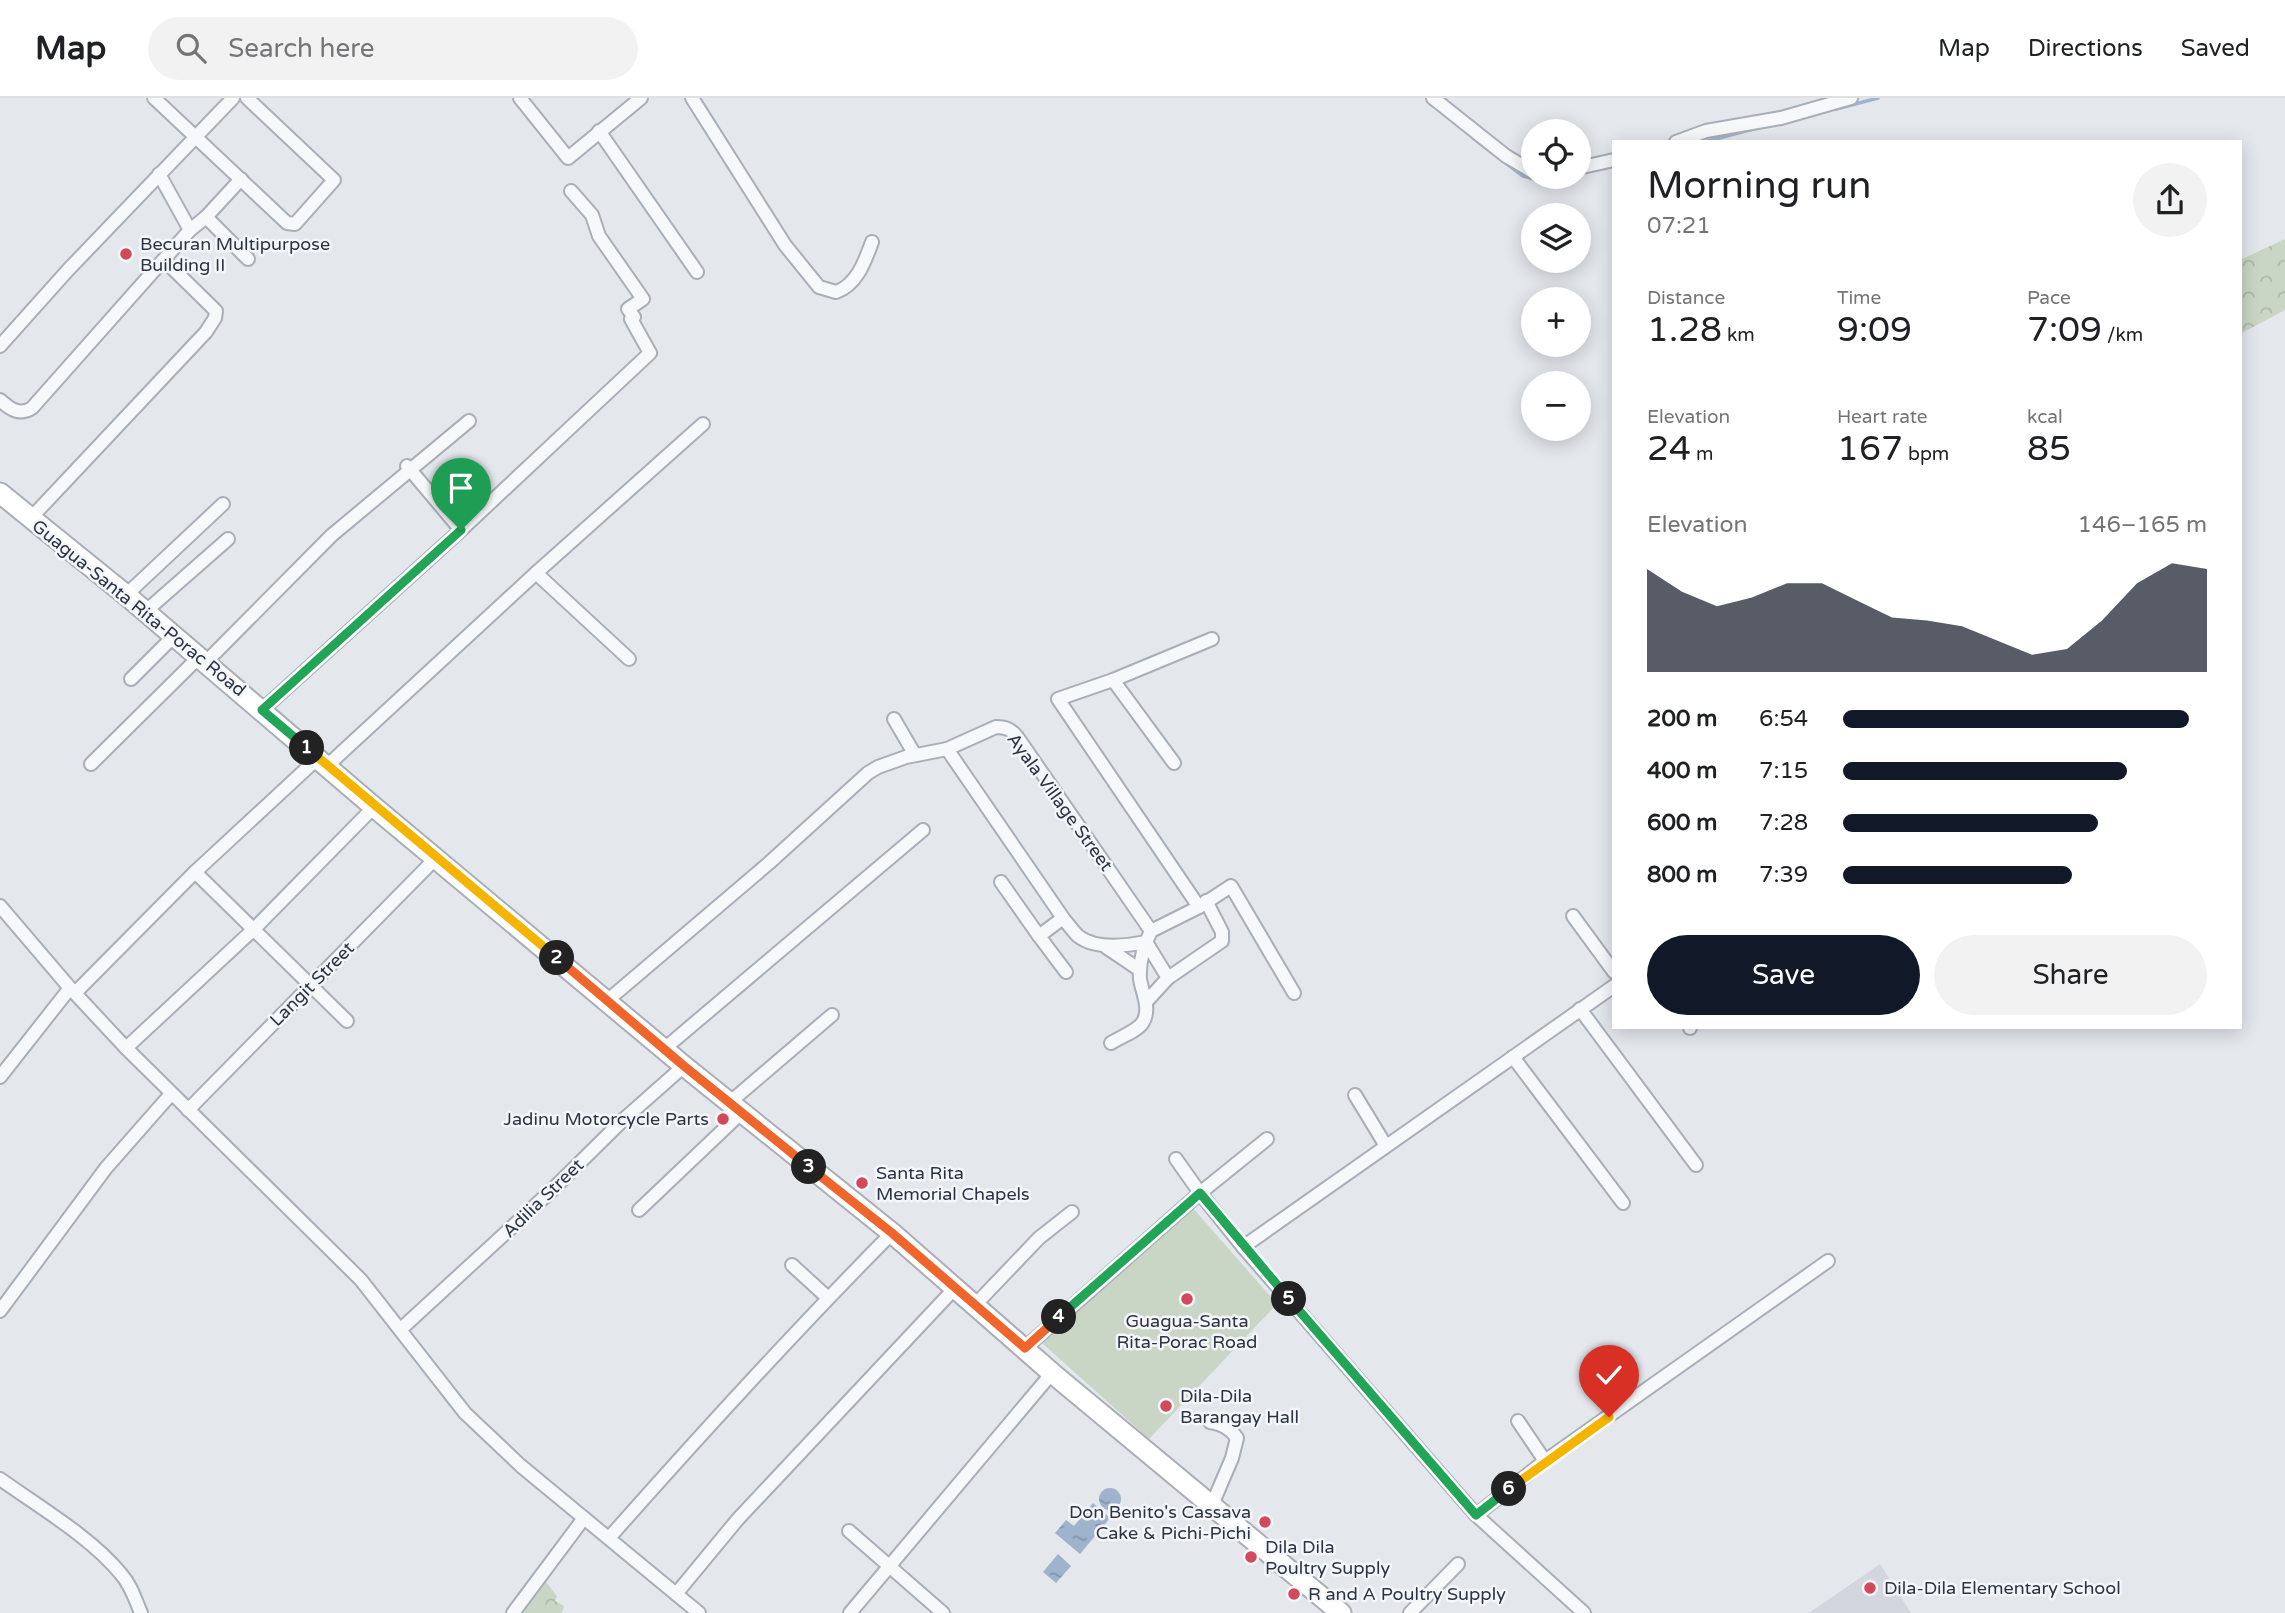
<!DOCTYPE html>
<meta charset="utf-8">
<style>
:root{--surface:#fff;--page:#f2f2f2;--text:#202124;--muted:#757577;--line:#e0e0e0;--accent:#111827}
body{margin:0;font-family:"Varela Round",sans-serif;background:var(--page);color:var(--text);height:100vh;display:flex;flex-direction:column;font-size:26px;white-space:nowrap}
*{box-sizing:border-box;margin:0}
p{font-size:23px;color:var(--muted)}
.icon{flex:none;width:38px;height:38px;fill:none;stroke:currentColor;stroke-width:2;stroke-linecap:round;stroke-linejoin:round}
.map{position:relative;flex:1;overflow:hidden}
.side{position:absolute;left:1612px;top:42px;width:630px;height:889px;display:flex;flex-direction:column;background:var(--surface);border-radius:0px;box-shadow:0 4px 18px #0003}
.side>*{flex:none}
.fabs{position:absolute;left:1521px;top:21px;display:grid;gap:14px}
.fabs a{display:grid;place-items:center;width:70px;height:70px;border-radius:50%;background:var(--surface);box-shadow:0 4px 18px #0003;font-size:35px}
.pin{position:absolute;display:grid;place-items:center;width:60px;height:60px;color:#fff;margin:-72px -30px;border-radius:50% 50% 50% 0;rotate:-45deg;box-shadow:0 0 7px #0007}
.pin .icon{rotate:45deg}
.km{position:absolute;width:35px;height:35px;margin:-18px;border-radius:50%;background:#222;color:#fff;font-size:19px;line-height:35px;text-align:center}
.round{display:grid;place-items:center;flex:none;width:74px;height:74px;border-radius:37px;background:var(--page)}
.head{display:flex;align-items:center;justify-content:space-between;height:119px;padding:0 35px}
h1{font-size:38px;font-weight:600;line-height:52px}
.metrics{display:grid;grid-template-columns:repeat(3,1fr);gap:10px;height:119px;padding:7px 35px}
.metrics div{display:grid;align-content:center}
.metrics b{font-size:35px;font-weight:600}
.metrics small{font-size:19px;font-weight:400}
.metrics p{font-size:19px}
.chart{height:196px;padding:14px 35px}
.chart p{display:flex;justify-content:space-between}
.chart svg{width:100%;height:126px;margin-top:7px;fill:var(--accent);opacity:.7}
.cta{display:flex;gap:14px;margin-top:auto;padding:14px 35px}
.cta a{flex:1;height:80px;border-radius:42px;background:var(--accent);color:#fff;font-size:28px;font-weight:600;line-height:80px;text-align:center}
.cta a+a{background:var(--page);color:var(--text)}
ul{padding:0 35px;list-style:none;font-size:23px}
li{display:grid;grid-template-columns:112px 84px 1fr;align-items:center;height:52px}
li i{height:18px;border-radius:9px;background:var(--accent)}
header{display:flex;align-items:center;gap:42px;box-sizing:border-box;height:98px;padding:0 35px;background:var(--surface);border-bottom:2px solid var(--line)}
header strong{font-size:33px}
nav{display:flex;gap:38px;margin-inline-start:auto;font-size:24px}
.search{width:490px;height:63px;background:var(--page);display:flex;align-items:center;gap:18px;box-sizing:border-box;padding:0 24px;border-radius:38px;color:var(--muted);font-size:26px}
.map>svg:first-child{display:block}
</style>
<header>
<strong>Map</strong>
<div class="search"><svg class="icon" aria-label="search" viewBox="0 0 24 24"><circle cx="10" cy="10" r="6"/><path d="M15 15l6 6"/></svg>Search here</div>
<nav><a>Map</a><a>Directions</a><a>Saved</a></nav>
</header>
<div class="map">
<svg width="2285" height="1515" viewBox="0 0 2285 1515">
<defs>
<pattern id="forest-crowns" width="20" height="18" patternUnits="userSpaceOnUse" patternTransform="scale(1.75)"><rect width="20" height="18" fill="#c9d6c5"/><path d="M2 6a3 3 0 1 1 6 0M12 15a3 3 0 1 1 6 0" fill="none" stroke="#adb8ab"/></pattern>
<pattern id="water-ripples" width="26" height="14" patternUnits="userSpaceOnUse" patternTransform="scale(1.75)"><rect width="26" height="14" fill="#9fb4cc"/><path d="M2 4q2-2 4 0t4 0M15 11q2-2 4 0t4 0" fill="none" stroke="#8293a7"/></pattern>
</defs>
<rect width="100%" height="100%" fill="#e4e7ec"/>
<polygon fill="#d2d6de" points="1880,1466 1911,1515 1809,1515"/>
<g fill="url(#forest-crowns)">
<polygon points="2285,141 2285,212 2240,236 2240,162"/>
<polygon points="546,1484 557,1498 555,1503 564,1508 562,1515 520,1515"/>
</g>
<polygon fill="#c9d6c5" points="1192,1109 1277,1206 1149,1341 1042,1245"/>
<g fill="url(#water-ripples)">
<circle cx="1110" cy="1401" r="11"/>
<polygon points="1093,1405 1110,1420 1080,1456 1055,1435 1066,1422 1074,1428"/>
<polygon points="1058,1456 1071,1468 1056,1485 1043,1474"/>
</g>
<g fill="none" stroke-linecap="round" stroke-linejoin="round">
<g stroke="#9fb4cc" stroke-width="3.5">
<polyline points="1836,11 1878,0"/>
<polyline points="1473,40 1523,78 1544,84 1565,79"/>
<polyline points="1704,44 1761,29"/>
</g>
<defs>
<g id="street">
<polyline points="154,0 287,125 295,126 334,82 247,0"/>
<polyline points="520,0 568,60 641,0"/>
<path d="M692,0L785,147L819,189L836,194C857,187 865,163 872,144"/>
<polyline points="1433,0 1506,58 1533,74"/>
<polyline points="599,33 697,174"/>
<polyline points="1676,44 1706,33 1781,20 1851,0"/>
<polyline points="1578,70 1614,62"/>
<polyline points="159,76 190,132"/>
<polyline points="206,119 248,161"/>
<polyline points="0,248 68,172 233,0"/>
<path d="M0,302C10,311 19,318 32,310L190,132L206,119L241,81"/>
<polyline points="407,368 461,432"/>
<polyline points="30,421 206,234 215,220 216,213 164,162"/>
<polyline points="536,475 629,561"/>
<polyline points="126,497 223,406"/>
<polyline points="146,513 228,441"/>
<polyline points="206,564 332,437 469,323"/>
<polyline points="131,581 174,538"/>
<polyline points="1113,582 1174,665"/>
<polyline points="262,612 461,432 650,255 631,221 634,219 628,211 643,201 599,138 592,117 571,93"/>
<polyline points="894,621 915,657"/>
<polyline points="947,651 1063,820"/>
<polyline points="91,666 199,559"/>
<polyline points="327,668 536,475 703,326"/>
<polyline points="195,774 347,923"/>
<polyline points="1001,784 1039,838"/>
<polyline points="0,808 70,890 126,950 361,1182 465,1315 521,1368 699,1515"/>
<polyline points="1199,809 1058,601 1113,582 1212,541"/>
<polyline points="1573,818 1614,874"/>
<polyline points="1151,833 1199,809 1231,788 1294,895"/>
<polyline points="1106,849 1140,872"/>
<path d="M1066,874L1039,838L1063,820C1068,826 1073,833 1078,838C1096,852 1126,848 1146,844L1168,880"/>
<polyline points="75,895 195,774 318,660"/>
<path d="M608,902L769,765L868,675L878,669L906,659L947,651L996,629C1007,629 1012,632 1018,640L1151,833C1144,847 1139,865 1140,881C1142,894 1151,911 1143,924C1138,933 1120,939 1111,945"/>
<polyline points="1146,904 1168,880 1222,843 1222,834 1206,803"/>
<polyline points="1580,911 1696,1067"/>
<polyline points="1690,929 1690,930"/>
<polyline points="126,950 254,831 374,709"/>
<polyline points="664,951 923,732"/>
<polyline points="1513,959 1623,1105"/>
<polyline points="0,979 70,890"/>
<polyline points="1355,997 1386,1048"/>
<polyline points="729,1005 832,917"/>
<polyline points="188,1012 436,760"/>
<polyline points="1267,1041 1200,1095 1243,1149 1476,1417 1584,1515"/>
<polyline points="639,1112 741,1015"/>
<polyline points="1243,1149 1614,888"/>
<polyline points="792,1167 828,1200"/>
<polyline points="976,1206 1039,1140 1072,1114"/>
<polyline points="0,1213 106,1070 171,996"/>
<polyline points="401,1231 550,1094 623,1022 684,968"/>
<polyline points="1025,1250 1200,1095 1176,1061"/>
<polyline points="1518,1323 1545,1363"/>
<path d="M1210,1324C1222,1326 1230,1330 1237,1340L1232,1360L1212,1407"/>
<path d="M0,1381C38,1408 92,1440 121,1476C131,1487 135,1501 141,1515"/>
<polyline points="1476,1417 1545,1363 1828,1163"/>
<polyline points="849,1433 943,1515"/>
<path d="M609,1440C701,1336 794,1234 892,1135"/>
<polyline points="676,1496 738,1421 956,1189"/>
<polyline points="513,1515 584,1420"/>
<polyline points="850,1515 1052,1275"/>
<polyline points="1410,1515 1458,1466"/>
</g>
<polyline id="secondary" points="0,395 126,497 374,709 684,968 892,1135 1052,1275 1341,1515"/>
</defs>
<use href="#street" stroke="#a9aeb7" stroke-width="16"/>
<use href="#secondary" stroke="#a9aeb7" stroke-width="23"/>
<use href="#street" stroke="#f7f8fa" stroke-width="12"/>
<use href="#secondary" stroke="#fff" stroke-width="19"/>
</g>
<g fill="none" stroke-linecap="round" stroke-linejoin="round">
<defs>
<polyline id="split-1" points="307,650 262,612 461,432"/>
<polyline id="split-2" points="307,650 557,860"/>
<polyline id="split-3" points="557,860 684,968 809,1069"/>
<polyline id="split-4" points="809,1069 892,1135 1025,1250 1059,1219"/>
<polyline id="split-5" points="1059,1219 1200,1095 1289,1201"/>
<polyline id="split-6" points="1289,1201 1476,1417 1509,1391"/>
<polyline id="split-7" points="1509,1391 1609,1319"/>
</defs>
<use href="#split-1" stroke="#fff" stroke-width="14"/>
<use href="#split-2" stroke="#fff" stroke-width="14"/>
<use href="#split-3" stroke="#fff" stroke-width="14"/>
<use href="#split-4" stroke="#fff" stroke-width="14"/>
<use href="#split-5" stroke="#fff" stroke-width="14"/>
<use href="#split-6" stroke="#fff" stroke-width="14"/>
<use href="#split-7" stroke="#fff" stroke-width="14"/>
<use href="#split-1" stroke="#22a559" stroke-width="9"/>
<use href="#split-2" stroke="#f5b400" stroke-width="9"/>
<use href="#split-3" stroke="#f0652b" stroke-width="9"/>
<use href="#split-4" stroke="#f0652b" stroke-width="9"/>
<use href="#split-5" stroke="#22a559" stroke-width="9"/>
<use href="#split-6" stroke="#22a559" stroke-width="9"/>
<use href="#split-7" stroke="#f5b400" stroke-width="9"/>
</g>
<g fill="#d1495b" stroke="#f4f6f9" stroke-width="2.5">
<circle cx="126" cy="156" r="7"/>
<circle cx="723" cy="1021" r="7"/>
<circle cx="862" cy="1085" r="7"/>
<circle cx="1187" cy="1201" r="7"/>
<circle cx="1166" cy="1308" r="7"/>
<circle cx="1265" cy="1424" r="7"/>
<circle cx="1251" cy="1459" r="7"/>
<circle cx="1870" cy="1490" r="7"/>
<circle cx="1294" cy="1496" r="7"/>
</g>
<g text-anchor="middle" stroke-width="5" stroke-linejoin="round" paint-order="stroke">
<g font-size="18" fill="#2b3445" stroke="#f4f6f9" text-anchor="start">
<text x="140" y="152">Becuran Multipurpose<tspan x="140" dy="21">Building II</tspan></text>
<text x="709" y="1027" text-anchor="end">Jadinu Motorcycle Parts</text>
<text x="876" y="1081">Santa Rita<tspan x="876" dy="21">Memorial Chapels</tspan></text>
<text x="1187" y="1229" text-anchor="middle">Guagua-Santa<tspan x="1187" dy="21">Rita-Porac Road</tspan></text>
<text x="1180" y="1304">Dila-Dila<tspan x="1180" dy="21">Barangay Hall</tspan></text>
<text x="1251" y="1420" text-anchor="end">Don Benito's Cassava<tspan x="1251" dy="21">Cake &amp; Pichi-Pichi</tspan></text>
<text x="1265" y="1455">Dila Dila<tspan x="1265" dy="21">Poultry Supply</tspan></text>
<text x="1884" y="1496">Dila-Dila Elementary School</text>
<text x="1308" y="1502">R and A Poultry Supply</text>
</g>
<g font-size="18" fill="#2b3445" stroke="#f4f6f9">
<text transform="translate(139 510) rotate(39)" y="6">Guagua-Santa Rita-Porac Road</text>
<text transform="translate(1060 704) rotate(54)" y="6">Ayala Village Street</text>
<text transform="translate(312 886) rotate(-45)" y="6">Langit Street</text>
<text transform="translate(543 1100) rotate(-44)" y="6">Adilia Street</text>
</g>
</g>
</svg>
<div class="fabs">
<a><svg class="icon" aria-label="locate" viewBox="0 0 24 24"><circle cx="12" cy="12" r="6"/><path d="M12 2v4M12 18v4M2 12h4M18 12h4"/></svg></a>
<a><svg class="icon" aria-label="layers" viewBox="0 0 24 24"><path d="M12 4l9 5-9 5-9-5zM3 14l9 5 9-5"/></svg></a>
<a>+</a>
<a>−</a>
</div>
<div class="pin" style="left:461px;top:432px;background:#1e9e55"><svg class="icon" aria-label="arrive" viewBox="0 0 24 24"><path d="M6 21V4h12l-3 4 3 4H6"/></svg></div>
<div class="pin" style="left:1609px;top:1319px;background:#d93025"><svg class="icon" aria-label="check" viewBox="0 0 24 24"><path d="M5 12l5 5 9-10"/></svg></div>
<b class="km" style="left:307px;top:650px">1</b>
<b class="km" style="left:557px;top:860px">2</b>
<b class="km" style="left:809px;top:1069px">3</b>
<b class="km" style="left:1059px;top:1219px">4</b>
<b class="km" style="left:1289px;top:1201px">5</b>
<b class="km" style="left:1509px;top:1391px">6</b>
<section class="side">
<div class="head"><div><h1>Morning run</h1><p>07:21</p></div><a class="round"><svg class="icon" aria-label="share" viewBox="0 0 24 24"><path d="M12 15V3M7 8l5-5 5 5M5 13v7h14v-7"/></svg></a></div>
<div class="metrics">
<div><p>Distance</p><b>1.28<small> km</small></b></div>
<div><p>Time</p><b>9:09</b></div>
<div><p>Pace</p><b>7:09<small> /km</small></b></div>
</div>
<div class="metrics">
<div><p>Elevation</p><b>24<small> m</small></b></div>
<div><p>Heart rate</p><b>167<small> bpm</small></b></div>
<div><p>kcal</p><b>85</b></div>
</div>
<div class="chart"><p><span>Elevation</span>146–165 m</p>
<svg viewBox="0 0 160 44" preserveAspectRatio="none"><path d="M0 44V8L10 16L20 21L30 18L40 13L50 13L60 19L70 25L80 26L90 28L100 33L110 38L120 36L130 26L140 13L150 6L160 8V44z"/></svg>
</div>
<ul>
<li><b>200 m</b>6:54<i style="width:95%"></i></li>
<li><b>400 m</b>7:15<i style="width:78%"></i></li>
<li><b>600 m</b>7:28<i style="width:70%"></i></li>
<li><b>800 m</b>7:39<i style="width:63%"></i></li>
</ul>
<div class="cta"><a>Save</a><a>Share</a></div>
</section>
</div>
